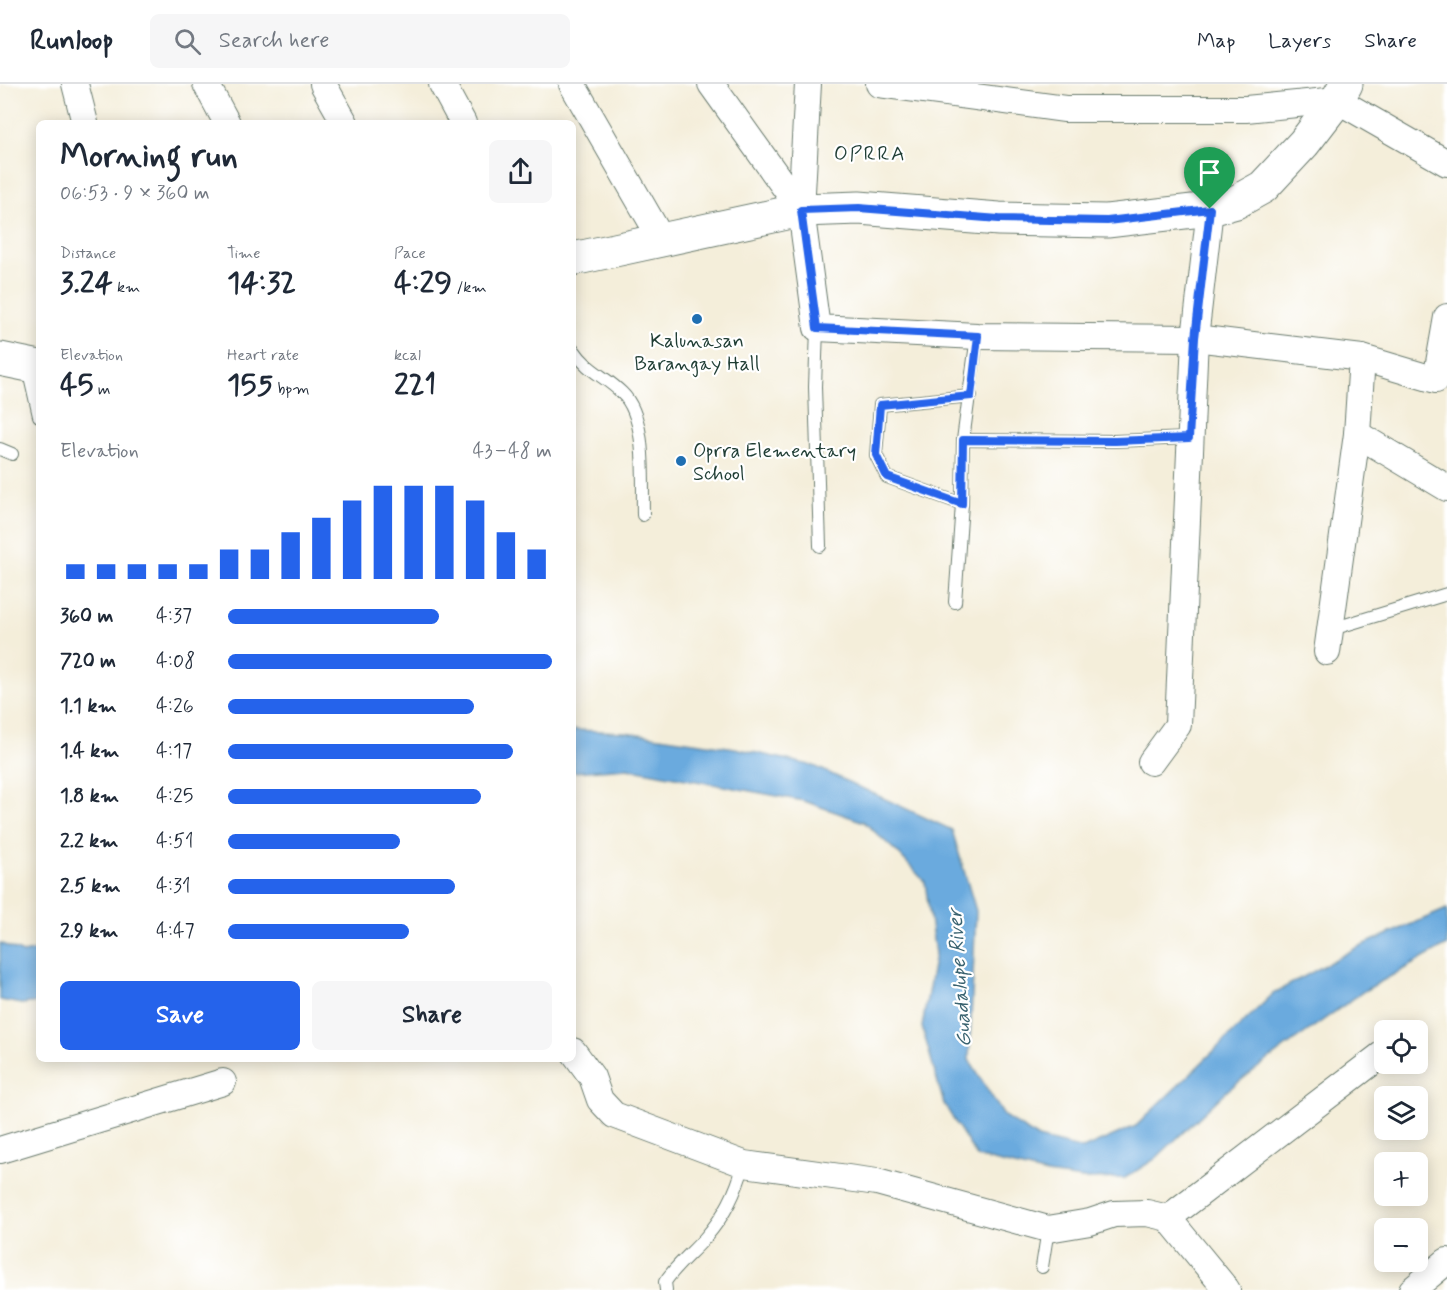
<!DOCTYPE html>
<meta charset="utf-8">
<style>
:root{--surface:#fff;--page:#f6f6f7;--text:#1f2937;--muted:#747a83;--line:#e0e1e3;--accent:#2563eb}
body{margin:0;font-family:Mynerve,sans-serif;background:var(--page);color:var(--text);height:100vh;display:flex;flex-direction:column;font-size:22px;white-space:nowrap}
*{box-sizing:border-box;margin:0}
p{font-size:20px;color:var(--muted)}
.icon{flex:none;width:33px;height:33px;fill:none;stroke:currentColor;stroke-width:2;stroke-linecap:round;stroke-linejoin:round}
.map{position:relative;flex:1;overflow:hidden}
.drawer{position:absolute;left:36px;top:36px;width:540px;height:942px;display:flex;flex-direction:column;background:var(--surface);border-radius:9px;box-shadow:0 3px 15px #0003}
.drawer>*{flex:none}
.tools{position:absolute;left:1374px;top:936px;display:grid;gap:12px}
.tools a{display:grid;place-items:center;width:54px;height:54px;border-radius:9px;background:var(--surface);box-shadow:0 3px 15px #0003;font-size:30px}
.pin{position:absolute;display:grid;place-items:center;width:51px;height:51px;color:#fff;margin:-62px -26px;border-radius:50% 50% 50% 0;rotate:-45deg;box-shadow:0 0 6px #0007}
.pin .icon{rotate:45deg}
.round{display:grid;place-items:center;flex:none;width:63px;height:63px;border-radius:9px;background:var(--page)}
.headline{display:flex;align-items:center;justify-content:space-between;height:102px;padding:0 24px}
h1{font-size:33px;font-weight:700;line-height:45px}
.stats{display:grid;grid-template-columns:repeat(3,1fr);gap:9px;height:102px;padding:6px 24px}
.stats div{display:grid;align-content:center}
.stats b{font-size:30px;font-weight:700}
.stats small{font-size:16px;font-weight:400}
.stats p{font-size:16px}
.chart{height:168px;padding:12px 24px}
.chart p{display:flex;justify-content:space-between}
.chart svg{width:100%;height:108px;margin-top:6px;stroke:var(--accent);stroke-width:6}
.action{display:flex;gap:12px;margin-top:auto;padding:12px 24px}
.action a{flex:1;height:69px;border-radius:9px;background:var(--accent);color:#fff;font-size:24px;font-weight:700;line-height:69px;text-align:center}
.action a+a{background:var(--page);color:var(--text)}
ul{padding:0 24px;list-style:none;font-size:20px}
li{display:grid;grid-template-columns:96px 72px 1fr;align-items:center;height:45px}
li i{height:15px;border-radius:8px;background:var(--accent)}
header{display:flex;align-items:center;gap:36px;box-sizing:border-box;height:84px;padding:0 30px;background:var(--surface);border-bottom:2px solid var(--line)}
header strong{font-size:28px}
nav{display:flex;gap:33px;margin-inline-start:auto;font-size:21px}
.search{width:420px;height:54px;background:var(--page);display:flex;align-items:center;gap:15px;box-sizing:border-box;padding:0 21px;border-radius:9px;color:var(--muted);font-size:22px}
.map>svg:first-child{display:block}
</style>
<header>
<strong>Runloop</strong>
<div class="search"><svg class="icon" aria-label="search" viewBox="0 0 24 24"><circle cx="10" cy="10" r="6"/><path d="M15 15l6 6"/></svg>Search here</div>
<nav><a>Map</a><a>Layers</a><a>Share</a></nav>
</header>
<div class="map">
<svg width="1447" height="1206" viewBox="0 0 1447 1206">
<rect width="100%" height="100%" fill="#fff"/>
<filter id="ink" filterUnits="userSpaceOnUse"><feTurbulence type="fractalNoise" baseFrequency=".0167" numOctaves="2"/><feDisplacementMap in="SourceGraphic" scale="12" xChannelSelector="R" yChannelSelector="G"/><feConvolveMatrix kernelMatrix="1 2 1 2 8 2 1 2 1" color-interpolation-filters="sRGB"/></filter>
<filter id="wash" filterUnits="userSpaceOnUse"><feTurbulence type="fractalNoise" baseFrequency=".008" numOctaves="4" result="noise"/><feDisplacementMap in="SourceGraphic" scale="24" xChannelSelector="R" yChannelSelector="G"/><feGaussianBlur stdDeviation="1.35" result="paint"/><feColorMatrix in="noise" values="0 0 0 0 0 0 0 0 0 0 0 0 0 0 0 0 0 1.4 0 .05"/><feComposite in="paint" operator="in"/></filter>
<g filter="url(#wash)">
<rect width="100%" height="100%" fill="#f4eeda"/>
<g fill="#6baade" stroke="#457489" stroke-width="1.5">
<polygon points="573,646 625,648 735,664 814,682 952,746 976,827 969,976 1004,1032 1038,1054 1083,1065 1136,1042 1274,909 1358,863 1447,825 1447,861 1364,907 1284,964 1228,1006 1155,1075 1125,1094 1083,1095 1047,1090 977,1073 944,1020 922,943 935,870 925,798 899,770 864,738 804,717 627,684 573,688"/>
<polygon points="0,859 23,869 39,866 39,918 21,920 0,916"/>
</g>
</g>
<g filter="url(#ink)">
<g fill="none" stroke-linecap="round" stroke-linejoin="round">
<defs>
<g id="lane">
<polyline points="817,244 815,303 820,462"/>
<path d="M573,265C589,289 604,291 622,309C648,334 642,397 643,431"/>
<polyline points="28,283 39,332"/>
<polyline points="963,356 1115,357 1189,354"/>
<polyline points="0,365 12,370"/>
<polyline points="962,420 887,393 876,371 880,321 971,312"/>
<polyline points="955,518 962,420 963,356 977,252"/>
<polyline points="1332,545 1447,510"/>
<polyline points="1042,1183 1048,1145"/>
<path d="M666,1206L665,1198C676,1181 692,1169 705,1154C725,1131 736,1109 744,1080"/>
</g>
<g id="street">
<polyline points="75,0 85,39"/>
<polyline points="206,0 227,39"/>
<polyline points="323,0 345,39"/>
<polyline points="442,0 463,39"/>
<polyline points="572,0 662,156"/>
<polyline points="711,0 801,126"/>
<polyline points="808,0 801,126 817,244 977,252 1195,254 1362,274 1436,296 1447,233"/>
<polyline points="879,0 1065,25 1246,25 1337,16 1447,79"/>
<polyline points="1357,350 1447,404"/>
<polyline points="1327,568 1357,350 1362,274"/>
<polyline points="1151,678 1178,641 1195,254 1210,125"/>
<polyline points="573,967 592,993 600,1016 614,1031 744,1080 877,1098 1048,1145 1090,1138 1114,1130 1147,1129 1168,1134 1227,1206"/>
<polyline points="0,1066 223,998"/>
<polyline points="1168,1134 1384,969"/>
<polyline points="1412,1206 1447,1177"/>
</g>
<g id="secondary">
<polyline points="573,175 801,126 859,124 999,135 1107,137 1210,125 1236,118 1263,103 1304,59 1337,16 1346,0"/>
<polyline points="0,275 39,283"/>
</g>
</defs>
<use href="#lane" stroke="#6a7b6e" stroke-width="14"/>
<use href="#street" stroke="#6a7b6e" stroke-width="28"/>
<use href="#secondary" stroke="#6a7b6e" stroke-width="35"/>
<use href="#lane" stroke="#fff" stroke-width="12"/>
<use href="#street" stroke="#fff" stroke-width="26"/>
<use href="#secondary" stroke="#fff" stroke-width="33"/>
</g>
</g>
<g fill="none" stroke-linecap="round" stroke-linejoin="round" filter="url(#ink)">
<defs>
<polygon id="route" points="859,124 999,135 1107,137 1210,125 1195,254 1189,354 1115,357 963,356 962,420 887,393 876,371 880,321 971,312 978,252 817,244 801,126"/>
</defs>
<use href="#route" stroke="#fff" stroke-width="12"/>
<use href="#route" stroke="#2563eb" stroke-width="8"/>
</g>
<g fill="#1f6fb2" stroke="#fff" stroke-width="2">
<circle cx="697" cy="235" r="6"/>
<circle cx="681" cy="377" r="6"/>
</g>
<g text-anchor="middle" stroke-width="4.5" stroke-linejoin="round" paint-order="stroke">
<g font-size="20" fill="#1f3d34" stroke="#fff">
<text x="697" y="263">Kalunasan<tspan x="697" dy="23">Barangay Hall</tspan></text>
<text x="693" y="373" text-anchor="start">Oprra Elementary<tspan x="693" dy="23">School</tspan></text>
</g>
<g font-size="21" letter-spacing="1.5" fill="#1f3d34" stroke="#fff">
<text x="870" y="76">OPRRA</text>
</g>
<g font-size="21" font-style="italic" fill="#3a6370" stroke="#fff">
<text transform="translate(959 894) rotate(-94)" y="7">Guadalupe River</text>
</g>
</g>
</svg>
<div class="tools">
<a><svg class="icon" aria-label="locate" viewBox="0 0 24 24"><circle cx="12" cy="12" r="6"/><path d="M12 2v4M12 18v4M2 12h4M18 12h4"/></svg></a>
<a><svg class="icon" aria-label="layers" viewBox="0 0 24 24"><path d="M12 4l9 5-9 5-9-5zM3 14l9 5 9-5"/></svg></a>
<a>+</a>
<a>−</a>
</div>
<div class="pin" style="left:1210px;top:125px;background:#1e9e55"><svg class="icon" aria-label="arrive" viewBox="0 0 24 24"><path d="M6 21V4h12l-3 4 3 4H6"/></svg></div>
<section class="drawer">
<div class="headline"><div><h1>Morning run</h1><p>06:53 · 9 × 360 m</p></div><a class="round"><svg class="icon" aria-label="share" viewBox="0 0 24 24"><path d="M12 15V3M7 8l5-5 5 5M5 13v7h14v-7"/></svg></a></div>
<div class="stats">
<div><p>Distance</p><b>3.24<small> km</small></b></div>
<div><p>Time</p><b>14:32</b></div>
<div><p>Pace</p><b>4:29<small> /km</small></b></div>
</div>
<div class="stats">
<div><p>Elevation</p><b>45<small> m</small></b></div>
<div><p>Heart rate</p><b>155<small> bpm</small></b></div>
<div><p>kcal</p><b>221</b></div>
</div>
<div class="chart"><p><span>Elevation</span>43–48 m</p>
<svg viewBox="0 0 160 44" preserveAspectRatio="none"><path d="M5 44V38M15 44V38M25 44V38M35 44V38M45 44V38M55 44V32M65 44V32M75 44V25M85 44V19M95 44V12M105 44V6M115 44V6M125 44V6M135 44V12M145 44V25M155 44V32"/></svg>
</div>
<ul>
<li><b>360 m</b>4:37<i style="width:65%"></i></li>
<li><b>720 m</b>4:08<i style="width:100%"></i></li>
<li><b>1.1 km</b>4:26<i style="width:76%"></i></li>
<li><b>1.4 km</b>4:17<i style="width:88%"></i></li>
<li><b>1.8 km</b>4:25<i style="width:78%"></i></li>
<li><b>2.2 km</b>4:51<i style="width:53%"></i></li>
<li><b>2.5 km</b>4:31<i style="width:70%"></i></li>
<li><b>2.9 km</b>4:47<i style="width:56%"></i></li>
</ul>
<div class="action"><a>Save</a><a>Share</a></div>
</section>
</div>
